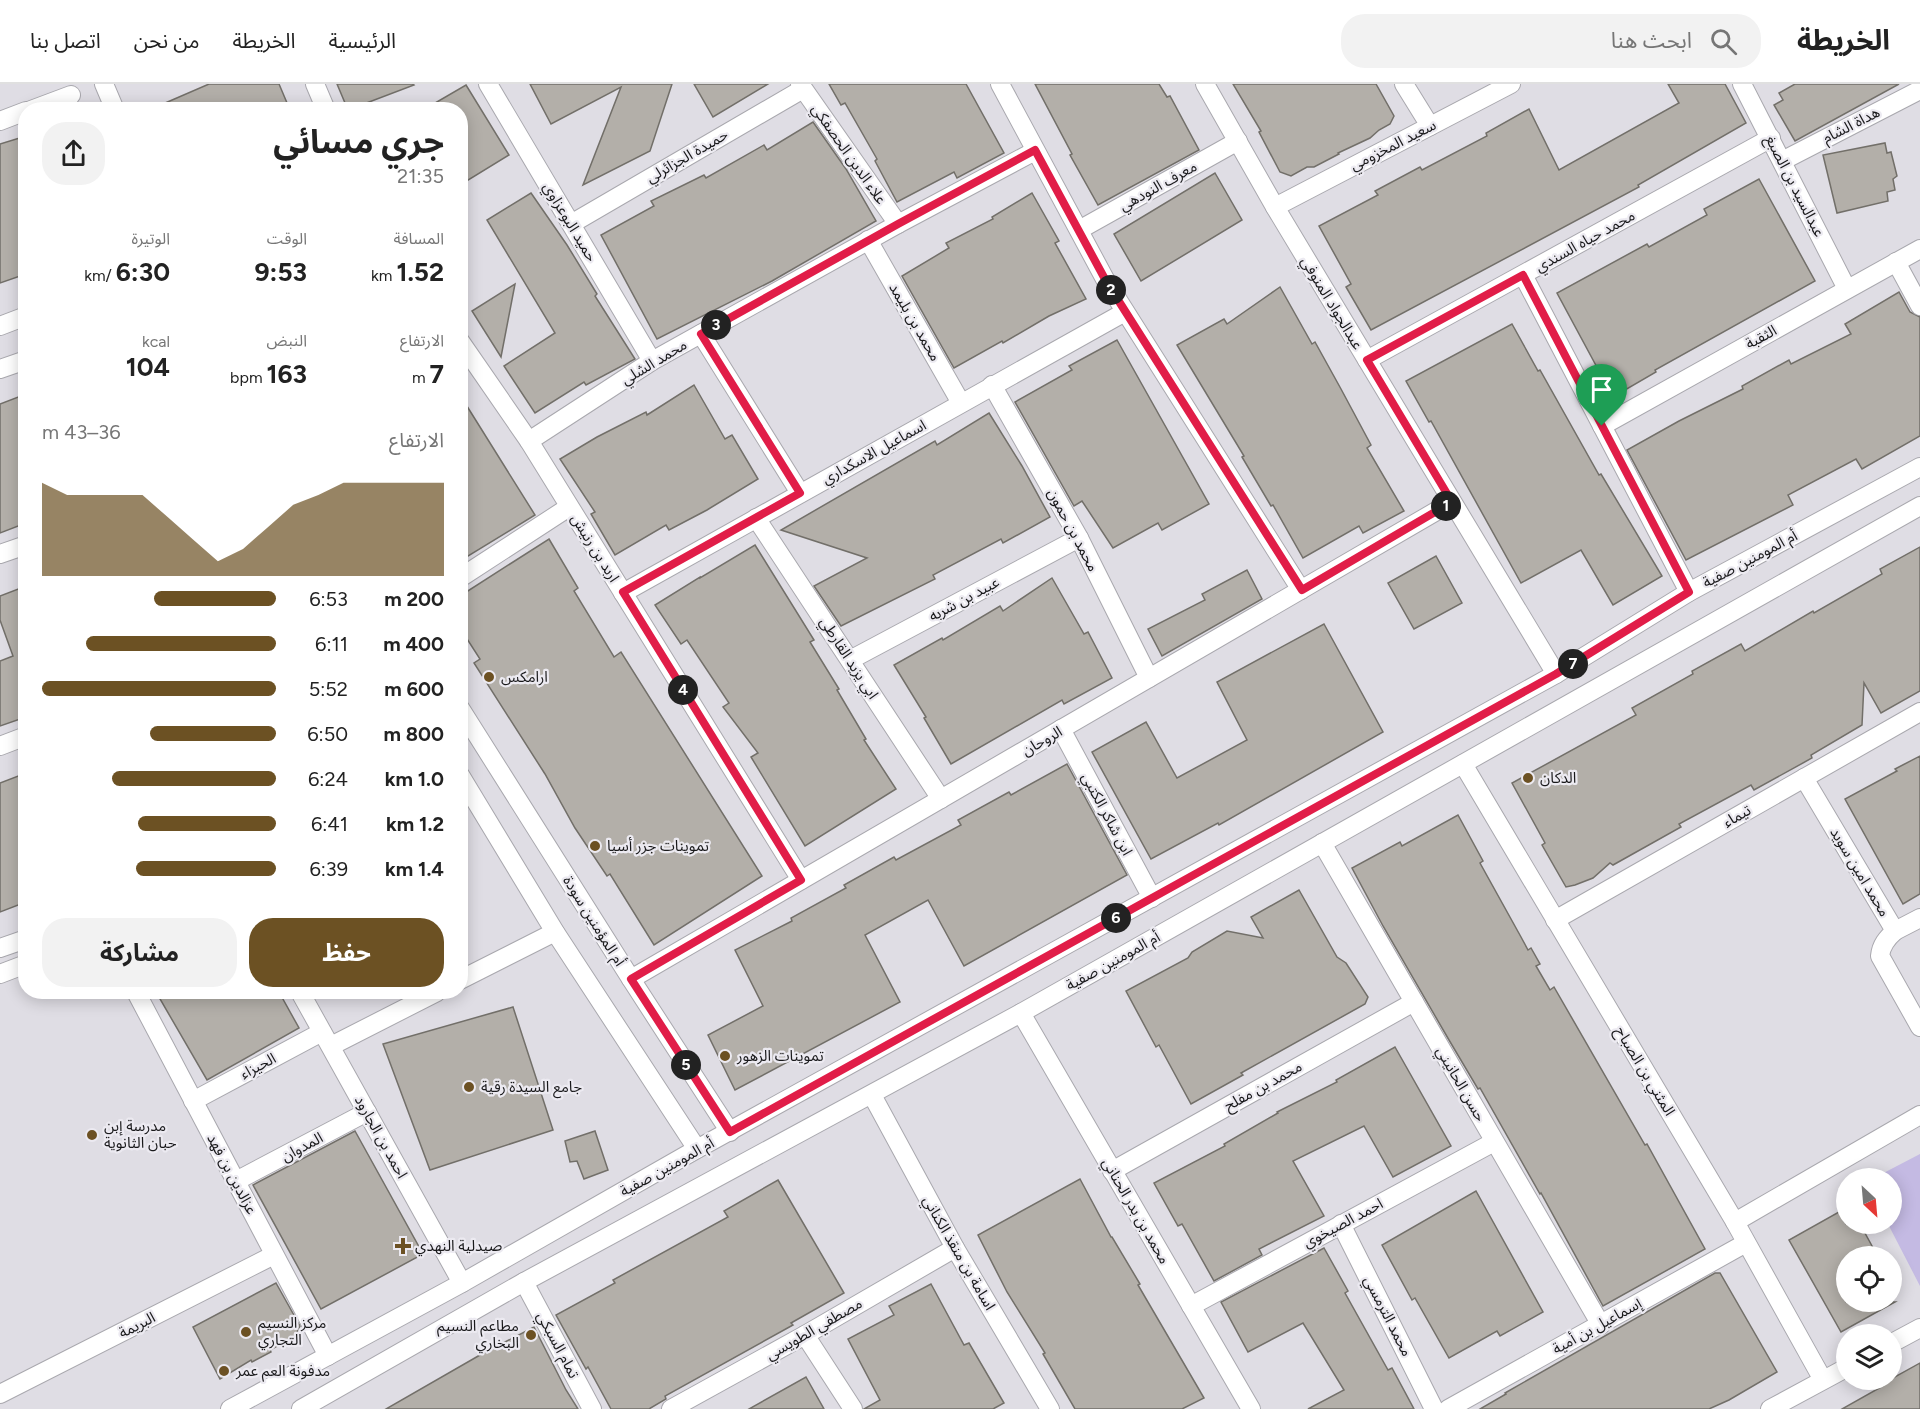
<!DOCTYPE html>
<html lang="ar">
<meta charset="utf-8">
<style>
:root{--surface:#fff;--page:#f2f2f2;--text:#222;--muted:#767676;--line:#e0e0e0;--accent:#6c5123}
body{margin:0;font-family:Figtree,"Noto Sans Arabic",sans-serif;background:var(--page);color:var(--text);direction:rtl;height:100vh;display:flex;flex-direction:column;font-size:22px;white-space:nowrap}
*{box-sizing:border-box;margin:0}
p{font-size:20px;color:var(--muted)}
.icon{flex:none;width:33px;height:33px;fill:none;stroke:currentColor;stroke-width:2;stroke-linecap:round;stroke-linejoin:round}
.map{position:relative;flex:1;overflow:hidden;direction:ltr}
.side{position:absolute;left:18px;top:18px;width:450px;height:897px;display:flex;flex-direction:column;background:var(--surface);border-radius:24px;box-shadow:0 3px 15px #0003;direction:rtl}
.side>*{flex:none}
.needle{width:39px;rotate:154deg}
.fabs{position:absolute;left:1836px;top:1084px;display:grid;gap:12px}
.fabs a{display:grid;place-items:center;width:66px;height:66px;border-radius:50%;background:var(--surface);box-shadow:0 3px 15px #0003;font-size:30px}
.pin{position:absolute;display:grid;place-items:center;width:51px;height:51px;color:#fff;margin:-62px -26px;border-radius:50% 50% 50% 0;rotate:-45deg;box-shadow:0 0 6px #0007}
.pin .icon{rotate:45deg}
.km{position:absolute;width:30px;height:30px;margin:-15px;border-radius:50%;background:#222;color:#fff;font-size:16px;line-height:30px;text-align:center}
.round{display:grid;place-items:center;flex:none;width:63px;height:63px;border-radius:24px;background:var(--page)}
.head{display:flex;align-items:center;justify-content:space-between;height:102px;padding:0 24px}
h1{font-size:33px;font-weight:700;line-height:45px}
.metrics{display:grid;grid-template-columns:repeat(3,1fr);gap:9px;height:102px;padding:6px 24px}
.metrics div{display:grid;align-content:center}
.metrics b{font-size:26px;font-weight:700}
.metrics small{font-size:16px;font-weight:400}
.metrics p{font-size:16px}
.chart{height:168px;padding:12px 24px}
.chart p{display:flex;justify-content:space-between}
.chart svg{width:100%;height:108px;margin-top:6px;fill:var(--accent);opacity:.7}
.cta{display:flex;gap:12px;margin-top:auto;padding:12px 24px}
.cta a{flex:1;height:69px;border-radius:24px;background:var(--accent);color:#fff;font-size:24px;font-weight:700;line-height:69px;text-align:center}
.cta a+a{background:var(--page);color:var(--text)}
ul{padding:0 24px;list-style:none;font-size:20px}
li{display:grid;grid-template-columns:96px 72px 1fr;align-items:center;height:45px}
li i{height:15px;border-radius:8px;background:var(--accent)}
header{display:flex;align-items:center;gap:36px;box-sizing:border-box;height:84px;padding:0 30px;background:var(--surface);border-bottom:2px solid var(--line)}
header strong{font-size:28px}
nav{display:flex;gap:33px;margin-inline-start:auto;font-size:21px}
.search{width:420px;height:54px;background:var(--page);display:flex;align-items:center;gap:15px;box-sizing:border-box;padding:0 21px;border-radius:24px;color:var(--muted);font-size:22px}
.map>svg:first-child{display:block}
</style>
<header>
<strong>الخريطة</strong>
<div class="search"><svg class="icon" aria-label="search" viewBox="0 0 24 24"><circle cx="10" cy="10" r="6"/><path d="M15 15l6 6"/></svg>ابحث هنا</div>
<nav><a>الرئيسية</a><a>الخريطة</a><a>من نحن</a><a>اتصل بنا</a></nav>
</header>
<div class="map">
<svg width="1920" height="1325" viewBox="0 0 1920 1325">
<rect width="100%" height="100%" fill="#dfdde4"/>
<polygon fill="#c4bae3" points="1920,1070 1920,1202 1888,1140 1892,1140 1892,1095 1872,1095"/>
<g fill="#b3afa9" stroke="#726f69" stroke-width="1.5">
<polygon points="209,0 279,0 290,26 149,26"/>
<polygon points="337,0 413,0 414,1 348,26"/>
<polygon points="530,0 672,0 650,67 583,101 621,3 551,40"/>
<polygon points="694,0 768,0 713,33"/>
<polygon points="829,0 966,0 1004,69 957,94 954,88 897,118 875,77 877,75 845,19 841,21"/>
<polygon points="1035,0 1159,0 1167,13 1170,12 1199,66 1098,121 1070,71 1072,70"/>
<polygon points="1233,0 1376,0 1394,32 1390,40 1379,46 1370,54 1338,69 1339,70 1314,83 1307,83 1291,92 1280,88 1259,48 1261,47"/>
<polygon points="1668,0 1725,0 1746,39 1638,101 1639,103 1371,246 1346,203 1351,200 1319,142 1378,111 1375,107 1420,83 1422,86 1487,52 1486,49 1529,25 1559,86 1679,19"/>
<polygon points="1795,0 1899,0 1795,57 1774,21 1783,16 1779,9"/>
<polygon points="466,1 509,71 465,98 460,90 460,26 423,26"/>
<polygon points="813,38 846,85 876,137 772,197 657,255 601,151 654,122 651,117 704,91 706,94 764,61 767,66"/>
<polygon points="26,52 26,190 0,199 0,60"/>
<polygon points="1885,59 1887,69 1891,68 1897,92 1893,95 1895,106 1887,108 1888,117 1837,129 1823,71"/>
<polygon points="1215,89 1242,136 1141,197 1114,150"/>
<polygon points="1759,95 1815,197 1655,286 1656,288 1613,313 1557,209 1647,160 1649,163 1707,131 1704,125"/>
<polygon points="531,109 567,161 597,210 595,212 635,275 586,301 584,298 535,329 504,282 555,249 487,136"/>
<polygon points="1032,109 1059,157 1055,159 1086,215 1049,232 1003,259 1002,257 954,284 902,192 949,164 946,159 993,135 992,133"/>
<polygon points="515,200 501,273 472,227"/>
<polygon points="1280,203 1312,260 1315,258 1341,305 1371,361 1367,364 1404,427 1363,449 1359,442 1303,474 1273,421 1271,422 1242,373 1244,372 1177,261 1224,235 1227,240"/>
<polygon points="1899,208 1910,228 1920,233 1920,352 1862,385 1856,375 1788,411 1793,421 1686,476 1627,366 1679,337 1743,305 1742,302 1789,276 1791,280 1851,250 1845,240"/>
<polygon points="1512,240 1538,287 1540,286 1599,391 1601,390 1662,492 1613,521 1581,466 1521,499 1431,337 1429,338 1406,297"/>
<polygon points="1117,256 1209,420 1162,446 1158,439 1113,464 1082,417 1074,422 1015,318 1072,286 1069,282"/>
<polygon points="694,301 725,355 732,351 758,395 707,426 669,446 666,441 615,471 591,430 595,428 560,375 597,353 646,328 647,331"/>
<polygon points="26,310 26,439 0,449 0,320"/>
<polygon points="460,311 535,431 460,477"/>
<polygon points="989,329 1022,382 1050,433 1003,459 1001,455 933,491 935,495 841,542 814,502 867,474 781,446 935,357 937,361"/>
<polygon points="549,455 578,504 574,507 614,573 621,568 762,792 654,861 610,790 607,792 575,744 545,690 474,579 480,575 460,544 460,512"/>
<polygon points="755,461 814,556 810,558 839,605 837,606 866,655 864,656 896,705 805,762 751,673 758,669 723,623 729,619 687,556 681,560 655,521 700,493 700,494"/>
<polygon points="1920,463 1920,607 1881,629 1864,599 1862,641 1811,671 1812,674 1754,706 1751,701 1679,740 1681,743 1613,781 1610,779 1593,794 1575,801 1566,803 1542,761 1545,759 1512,699 1636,631 1632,624 1693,590 1692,587 1741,560 1745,567 1813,527 1814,529 1882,490 1880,485"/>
<polygon points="1436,472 1462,519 1414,545 1388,499"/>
<polygon points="1247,486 1262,515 1162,572 1148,545 1205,516 1202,510"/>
<polygon points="1052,494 1084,550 1088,548 1112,594 1064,620 1062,616 951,680 924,634 926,633 894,581 942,554 943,556 1000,522 1003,527"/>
<polygon points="26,502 26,633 0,642 0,577 13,572 0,536 0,512"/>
<polygon points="1324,540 1383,648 1219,741 1218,739 1151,775 1092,668 1146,638 1177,694 1247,656 1217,598"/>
<polygon points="1920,672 1920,810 1903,820 1845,715 1897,687 1895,685"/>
<polygon points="1067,680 1127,791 964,882 928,816 865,851 900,918 735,1006 708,951 763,922 735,866 792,837 791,834 846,804 844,801 894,773 896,776 961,741 958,736 1009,708 1011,711"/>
<polygon points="26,689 26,818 0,828 0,699"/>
<polygon points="1458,731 1483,777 1480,779 1521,853 1528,866 1531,864 1540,880 1536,882 1550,906 1554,903 1645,1061 1647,1060 1705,1165 1603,1222 1541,1109 1540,1110 1480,1004 1478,1005 1449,956 1383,842 1352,784 1400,758 1402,762"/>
<polygon points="1299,806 1337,873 1346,879 1368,913 1365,920 1241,989 1243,991 1191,1020 1159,961 1156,963 1126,907 1188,874 1192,868 1227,847 1263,854 1251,833"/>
<polygon points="156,908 279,908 299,944 207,996"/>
<polygon points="513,923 553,1046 430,1086 383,960"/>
<polygon points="1395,963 1451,1062 1393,1093 1364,1042 1293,1077 1324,1132 1259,1165 1262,1171 1214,1197 1182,1140 1178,1142 1154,1099 1225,1062 1224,1060 1278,1029 1277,1028 1337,998 1336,996"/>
<polygon points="355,1047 423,1170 321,1225 253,1101"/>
<polygon points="595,1047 608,1086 584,1095 577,1077 570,1078 565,1057"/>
<polygon points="1080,1095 1111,1153 1112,1153 1140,1200 1138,1201 1204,1314 1182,1325 1075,1325 1043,1270 1045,1269 1007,1208 978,1151"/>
<polygon points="778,1096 844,1209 791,1239 793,1241 665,1312 666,1315 649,1325 611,1325 588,1283 586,1285 556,1231 615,1199 613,1196 728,1133 724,1127"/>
<polygon points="1476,1107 1543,1228 1500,1252 1497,1247 1449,1274 1415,1214 1412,1216 1382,1161"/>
<polygon points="1846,1124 1846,1140 1860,1140 1878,1173 1846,1173 1846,1218 1895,1218 1841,1248 1789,1156"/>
<polygon points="1324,1164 1348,1207 1345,1209 1388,1286 1392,1284 1414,1325 1308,1325 1344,1306 1303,1239 1248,1268 1221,1218"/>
<polygon points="1715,1189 1720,1189 1777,1288 1729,1316 1709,1325 1480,1325 1506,1310 1505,1309"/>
<polygon points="276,1199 300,1242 295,1252 270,1266 271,1268 252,1278 251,1276 220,1295 193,1243"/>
<polygon points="931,1200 964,1261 969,1259 1004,1319 993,1325 864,1325 880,1316 848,1255 894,1231 889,1222"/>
<polygon points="534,1243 566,1306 578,1325 386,1325 480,1271"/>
<polygon points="1920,1279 1920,1325 1842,1325 1883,1302 1882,1300"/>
<polygon points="806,1293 824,1325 749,1325"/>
</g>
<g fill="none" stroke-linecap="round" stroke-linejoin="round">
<defs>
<g id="street">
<polyline points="104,0 115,26"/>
<polyline points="315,0 326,26"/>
<polyline points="488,0 652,277"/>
<polyline points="800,0 898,140"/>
<polyline points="1000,0 1106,197 1301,506"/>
<polyline points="1205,0 1275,123 1556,590"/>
<polyline points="1404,0 1430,42"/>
<polyline points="1742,0 1847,205"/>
<polyline points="31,26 71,11"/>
<polyline points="0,37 26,27"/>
<polyline points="1782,77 1920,6"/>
<polyline points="1275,123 1511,0"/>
<polyline points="571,140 803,5"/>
<polyline points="1079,146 1238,57"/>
<polyline points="868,156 961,319"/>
<polyline points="1896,178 1920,222"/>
<polyline points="1523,191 1689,508"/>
<polyline points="0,242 26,232"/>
<polyline points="701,250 800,409"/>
<polyline points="460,257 529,357 801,796"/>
<polyline points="1367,276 1771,54"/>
<polyline points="0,285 26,276"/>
<polyline points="992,301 1079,454 1149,594"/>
<polyline points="1602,342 1920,165"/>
<polyline points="529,357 652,277 898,140 1035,67"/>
<polyline points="756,434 941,715"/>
<polyline points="0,470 26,461"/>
<polyline points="460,494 569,423"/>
<polyline points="623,509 1125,228"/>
<polyline points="850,576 1079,454"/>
<polyline points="460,624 631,895 730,1048"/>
<polyline points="1061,645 1152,814"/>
<polyline points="0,662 26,652"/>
<polyline points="1463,680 1735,1138 1823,1296"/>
<polyline points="460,691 555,848 697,1065"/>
<path d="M1804,694L1895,847C1887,854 1881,861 1880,872L1920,943"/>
<polyline points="1322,759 1601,1241"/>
<polyline points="1555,836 1920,628"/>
<polyline points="1895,847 1920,834"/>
<polyline points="0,864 26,855"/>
<polyline points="0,890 26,880"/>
<polyline points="631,895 1452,418"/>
<polyline points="460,896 555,848"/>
<polyline points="136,908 328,1272"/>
<polyline points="300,908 462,1199"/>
<polyline points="1021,929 1251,1325"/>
<polyline points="331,962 437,908"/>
<polyline points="872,1011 955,1164 1050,1325"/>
<polyline points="193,1017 322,948"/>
<polyline points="1112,1087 1414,918"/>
<polyline points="236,1097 367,1028"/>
<polyline points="1735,1138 1920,1031"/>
<polyline points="1341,1140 1434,1325"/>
<polyline points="524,1198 592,1325"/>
<polyline points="1191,1222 1494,1058"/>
<polyline points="805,1251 853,1325"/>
<polyline points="1892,1259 1920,1244"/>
<polyline points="0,1310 274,1171"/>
<polyline points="230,1325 462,1199 697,1065 1556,590 1689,508 1920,383"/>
<polyline points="301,1325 524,1198 1021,929 1920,422"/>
<polyline points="671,1325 805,1251 955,1164"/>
<polyline points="1448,1325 1746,1159"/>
<polyline points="1770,1325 1846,1284"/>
</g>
</defs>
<use href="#street" stroke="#a9a8ae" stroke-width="20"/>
<use href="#street" stroke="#fff" stroke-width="18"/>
</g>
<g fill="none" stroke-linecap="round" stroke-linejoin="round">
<defs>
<polygon id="route" points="1035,66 1106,197 1302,506 1452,418 1367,276 1523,191 1689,508 1556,590 730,1048 631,895 801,796 623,508 800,409 701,250 898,140"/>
</defs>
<use href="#route" stroke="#fff" stroke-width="12"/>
<use href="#route" stroke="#e11d48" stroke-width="8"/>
</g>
<g fill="#6c5123" stroke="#eceaf1" stroke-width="2">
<circle cx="489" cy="593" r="6"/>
<circle cx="1528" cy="694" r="6"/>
<circle cx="595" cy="762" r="6"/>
<circle cx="725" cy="972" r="6"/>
<circle cx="469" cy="1003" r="6"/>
<circle cx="92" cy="1051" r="6"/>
<path d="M400 1153h6v6h6v6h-6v6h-6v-6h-6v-6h6z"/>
<circle cx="246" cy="1248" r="6"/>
<circle cx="531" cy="1251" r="6"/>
<circle cx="224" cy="1287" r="6"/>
</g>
<g text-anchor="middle" stroke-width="4.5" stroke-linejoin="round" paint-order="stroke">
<g font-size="15" fill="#19191b" stroke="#eceaf1">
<text transform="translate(1851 41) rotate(-27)" y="5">هداة الشام</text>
<text transform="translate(1393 61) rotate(-27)" y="5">سعيد المخزومي</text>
<text transform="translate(849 70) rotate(55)" y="5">علاء الدين الحصفكي</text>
<text transform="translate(687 72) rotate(-30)" y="5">حميدة الجزائرلي</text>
<text transform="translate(1158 102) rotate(-29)" y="5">معرف النودهي</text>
<text transform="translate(1795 102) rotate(63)" y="5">عبدالسيد بن الصبغ</text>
<text transform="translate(570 138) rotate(59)" y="5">حميد البوعزاوي</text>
<text transform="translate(1585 157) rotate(-29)" y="5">محمد حياه السندي</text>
<text transform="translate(1332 219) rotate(59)" y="5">عبدالجواد المنوفي</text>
<text transform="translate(915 238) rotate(60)" y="5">محمد بن بليمد</text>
<text transform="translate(1761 253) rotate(-29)" y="5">الثقبة</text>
<text transform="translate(654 278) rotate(-31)" y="5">محمد الشلي</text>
<text transform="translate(874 368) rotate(-29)" y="5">اسماعيل الاسكداري</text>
<text transform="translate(1073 446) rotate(62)" y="5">محمد بن حمون</text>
<text transform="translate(595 464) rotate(58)" y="5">اربد بن رنيش</text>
<text transform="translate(1750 475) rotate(-28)" y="5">أم المومنين صفية</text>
<text transform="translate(964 515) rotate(-28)" y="5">عبيد بن شربه</text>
<text transform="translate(849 574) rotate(57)" y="5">ابي يزيد القارطي</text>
<text transform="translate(1042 657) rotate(-30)" y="5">الروحان</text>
<text transform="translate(1107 730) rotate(62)" y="5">ابن شاكر الكتبي</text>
<text transform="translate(1737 732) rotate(-30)" y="5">تيماء</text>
<text transform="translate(1860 788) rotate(59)" y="5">محمد امين سويد</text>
<text transform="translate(594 837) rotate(58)" y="5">أم المؤمنين سودة</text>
<text transform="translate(1113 877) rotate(-29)" y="5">أم المومنين صفية</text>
<text transform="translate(258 982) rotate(-28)" y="5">الحيزاء</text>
<text transform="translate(1645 987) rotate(59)" y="5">المثني بن الصباح</text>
<text transform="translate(1461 1000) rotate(60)" y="5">حسن الحانيني</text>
<text transform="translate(1263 1002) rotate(-29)" y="5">محمد بن مفلح</text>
<text transform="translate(381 1053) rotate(61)" y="5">احمد بن الجارود</text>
<text transform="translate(302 1063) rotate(-28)" y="5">المدوان</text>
<text transform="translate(667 1083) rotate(-29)" y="5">أم المومنين صفية</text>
<text transform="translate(232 1090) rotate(62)" y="5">عزالدين بن فهد</text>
<text transform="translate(1136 1127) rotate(60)" y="5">محمد بن بدر الحناني</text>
<text transform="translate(1343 1139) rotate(-28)" y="5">احمد الصيخوي</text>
<text transform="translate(959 1169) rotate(60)" y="5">اسامة بن منقذ الكناني</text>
<text transform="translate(1388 1232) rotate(63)" y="5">محمد الترمسي</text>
<text transform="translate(137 1241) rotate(-27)" y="5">البريمة</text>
<text transform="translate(1597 1242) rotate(-29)" y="5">إسماعيل بن أمية</text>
<text transform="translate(814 1245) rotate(-30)" y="5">مصطفي الطويسي</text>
<text transform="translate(558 1261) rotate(62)" y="5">تمام السبكي</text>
</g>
<g font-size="15" fill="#19191b" stroke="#eceaf1" text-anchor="start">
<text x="501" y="598">ارامكس</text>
<text x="1540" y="699">الدكان</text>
<text x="607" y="767">تموينات جزر أسيا</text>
<text x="737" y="977">تموينات الزهور</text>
<text x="481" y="1008">جامع السيدة رقية</text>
<text x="104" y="1047">مدرسة إبن<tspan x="104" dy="17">حبان الثانوية</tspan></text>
<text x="415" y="1167">صيدلية النهدي</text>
<text x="258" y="1244">مركز النسيم<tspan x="258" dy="17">التجاري</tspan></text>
<text x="519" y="1247" text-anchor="end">مطاعم النسيم<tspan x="519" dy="17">البخاري</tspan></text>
<text x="236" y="1292">مدفونة العم عمر</text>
</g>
</g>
</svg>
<div class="fabs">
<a><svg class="needle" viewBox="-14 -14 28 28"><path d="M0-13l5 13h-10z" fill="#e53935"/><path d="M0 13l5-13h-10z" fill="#767676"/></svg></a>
<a><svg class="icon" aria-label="locate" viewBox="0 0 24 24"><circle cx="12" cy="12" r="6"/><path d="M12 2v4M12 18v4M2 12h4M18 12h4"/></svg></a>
<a><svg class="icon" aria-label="layers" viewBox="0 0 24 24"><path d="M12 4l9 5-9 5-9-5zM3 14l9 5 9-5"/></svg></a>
</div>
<div class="pin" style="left:1602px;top:342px;background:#1e9e55"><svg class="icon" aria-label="arrive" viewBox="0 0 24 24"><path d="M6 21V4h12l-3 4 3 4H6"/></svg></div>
<b class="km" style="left:1446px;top:422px">1</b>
<b class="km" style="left:1111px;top:206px">2</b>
<b class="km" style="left:716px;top:241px">3</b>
<b class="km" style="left:683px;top:606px">4</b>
<b class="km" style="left:686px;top:981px">5</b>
<b class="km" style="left:1116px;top:834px">6</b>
<b class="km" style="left:1573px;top:580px">7</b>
<section class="side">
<div class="head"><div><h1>جري مسائي</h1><p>21:35</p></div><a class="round"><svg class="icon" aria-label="share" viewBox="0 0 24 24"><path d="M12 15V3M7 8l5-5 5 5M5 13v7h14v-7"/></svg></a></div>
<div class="metrics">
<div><p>المسافة</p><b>1.52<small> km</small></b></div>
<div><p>الوقت</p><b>9:53</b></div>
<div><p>الوتيرة</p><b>6:30<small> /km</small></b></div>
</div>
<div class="metrics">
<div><p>الارتفاع</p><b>7<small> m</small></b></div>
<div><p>النبض</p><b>163<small> bpm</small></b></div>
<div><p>kcal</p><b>104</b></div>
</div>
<div class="chart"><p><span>الارتفاع</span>36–43 m</p>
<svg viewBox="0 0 160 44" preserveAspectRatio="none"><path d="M0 44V6L10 11L20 11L30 11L40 11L50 20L60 29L70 38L80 33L90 24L100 15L110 11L120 6L130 6L140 6L150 6L160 6V44z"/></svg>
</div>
<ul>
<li><b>200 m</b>6:53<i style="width:52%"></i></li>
<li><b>400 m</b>6:11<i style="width:81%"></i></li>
<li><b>600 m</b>5:52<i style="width:100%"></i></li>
<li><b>800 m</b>6:50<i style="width:54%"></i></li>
<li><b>1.0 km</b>6:24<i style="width:70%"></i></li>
<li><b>1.2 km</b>6:41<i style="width:59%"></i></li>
<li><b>1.4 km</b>6:39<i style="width:60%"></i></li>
</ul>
<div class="cta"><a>حفظ</a><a>مشاركة</a></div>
</section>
</div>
